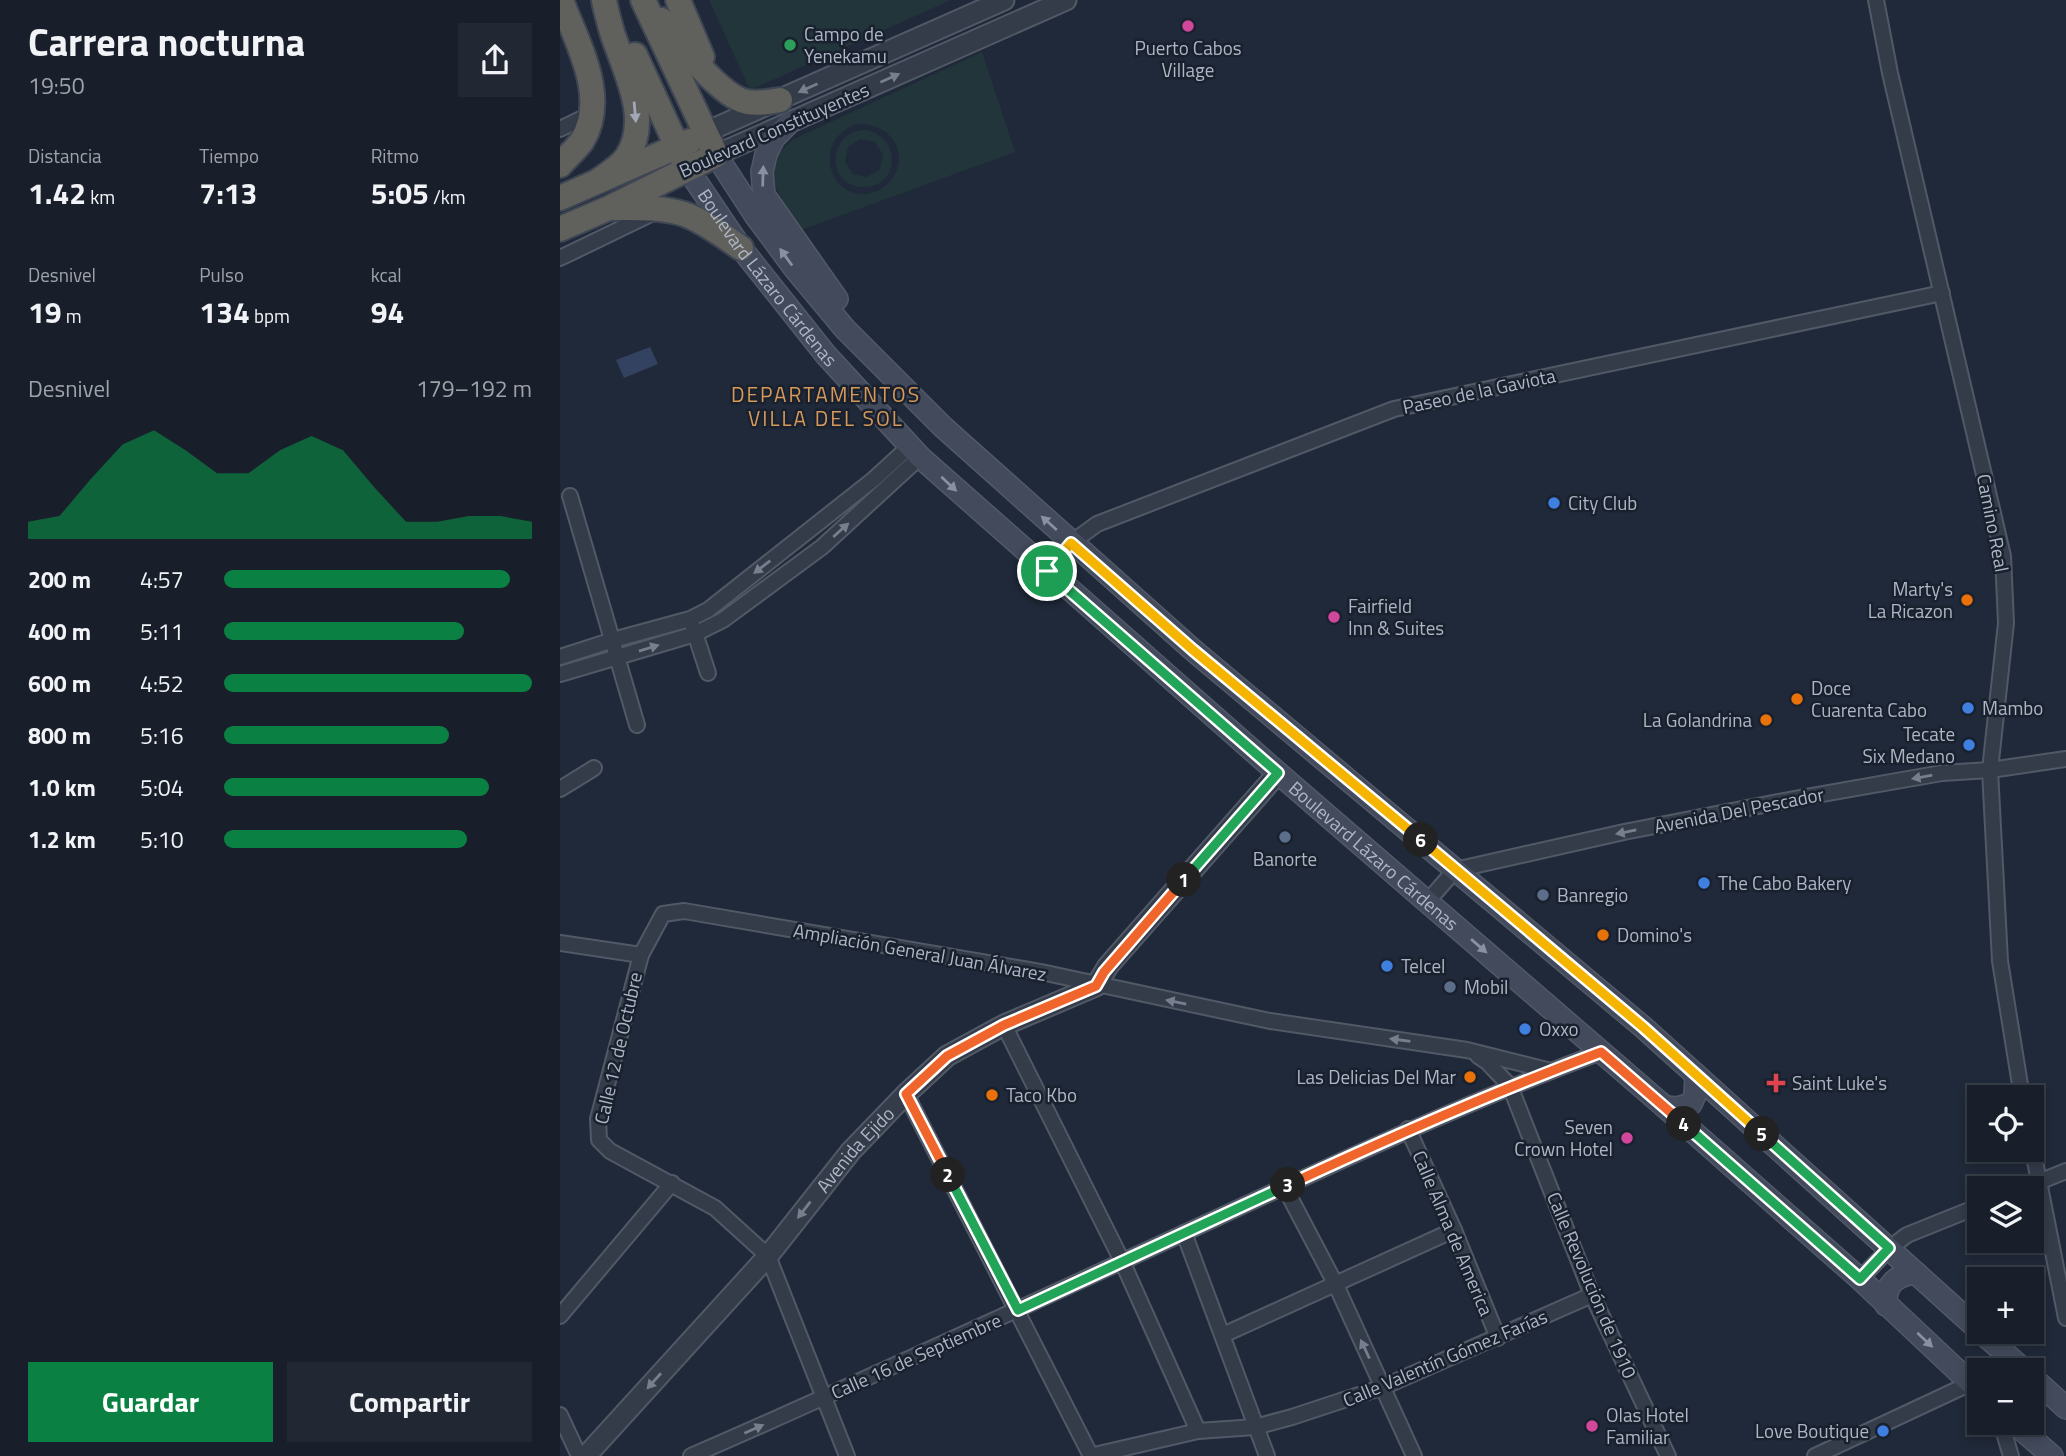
<!DOCTYPE html>
<html lang="es">
<meta charset="utf-8">
<style>
:root{--surface:#181f2b;--page:#212733;--text:#f1f3f6;--muted:#9fa2a9;--line:#363d47;--accent:#0b8043}
body{margin:0;font-family:"Titillium Web",sans-serif;background:var(--page);color:var(--text);height:100vh;display:flex;flex-direction:column;font-size:26px;white-space:nowrap}
*{box-sizing:border-box;margin:0}
p{font-size:23px;color:var(--muted)}
.icon{flex:none;width:38px;height:38px;fill:none;stroke:currentColor;stroke-width:2;stroke-linecap:round;stroke-linejoin:round}
.map{position:relative;flex:1;overflow:hidden}
.drawer{display:flex;flex-direction:column;background:var(--surface);width:560px}
.drawer>*{flex:none}
.tools{position:absolute;left:1407px;top:1085px;display:grid;gap:14px}
.tools a{display:grid;place-items:center;width:77px;height:77px;border-radius:0px;background:var(--surface);box-shadow:0 4px 10px #0003,0 0 0 2px var(--line);font-size:35px}
.pin{position:absolute;display:grid;place-items:center;width:60px;height:60px;color:#fff;margin:-30px;border:4px solid #fff;border-radius:50%;box-shadow:0 2px 7px #0007}
.km{position:absolute;width:35px;height:35px;margin:-18px;border-radius:50%;background:#222;color:#fff;font-size:19px;line-height:35px;text-align:center}
.round{display:grid;place-items:center;flex:none;width:74px;height:74px;border-radius:0px;background:var(--page)}
.head{display:flex;align-items:center;justify-content:space-between;height:119px;padding:0 28px}
h1{font-size:38px;font-weight:700;line-height:52px}
.stats{display:grid;grid-template-columns:repeat(3,1fr);gap:10px;height:119px;padding:7px 28px}
.stats div{display:grid;align-content:center}
.stats b{font-size:30px;font-weight:700}
.stats small{font-size:19px;font-weight:400}
.stats p{font-size:19px}
.chart{height:196px;padding:14px 28px}
.chart p{display:flex;justify-content:space-between}
.chart svg{width:100%;height:126px;margin-top:7px;fill:var(--accent);opacity:.7}
.button{display:flex;gap:14px;margin-top:auto;padding:14px 28px}
.button a{flex:1;height:80px;border-radius:0px;background:var(--accent);color:#fff;font-size:28px;font-weight:700;line-height:80px;text-align:center}
.button a+a{background:var(--page);color:var(--text)}
ul{padding:0 28px;list-style:none;font-size:23px}
li{display:grid;grid-template-columns:112px 84px 1fr;align-items:center;height:52px}
li i{height:18px;border-radius:9px;background:var(--accent)}
main{display:flex;flex:1;min-height:0}
.map>svg:first-child{display:block}
</style>
<main>
<section class="drawer">
<div class="head"><div><h1>Carrera nocturna</h1><p>19:50</p></div><a class="round"><svg class="icon" aria-label="share" viewBox="0 0 24 24"><path d="M12 15V3M7 8l5-5 5 5M5 13v7h14v-7"/></svg></a></div>
<div class="stats">
<div><p>Distancia</p><b>1.42<small> km</small></b></div>
<div><p>Tiempo</p><b>7:13</b></div>
<div><p>Ritmo</p><b>5:05<small> /km</small></b></div>
</div>
<div class="stats">
<div><p>Desnivel</p><b>19<small> m</small></b></div>
<div><p>Pulso</p><b>134<small> bpm</small></b></div>
<div><p>kcal</p><b>94</b></div>
</div>
<div class="chart"><p><span>Desnivel</span>179–192 m</p>
<svg viewBox="0 0 160 44" preserveAspectRatio="none"><path d="M0 44V38L10 36L20 23L30 11L40 6L50 13L60 21L70 21L80 13L90 8L100 13L110 26L120 38L130 38L140 36L150 36L160 38V44z"/></svg>
</div>
<ul>
<li><b>200 m</b>4:57<i style="width:93%"></i></li>
<li><b>400 m</b>5:11<i style="width:78%"></i></li>
<li><b>600 m</b>4:52<i style="width:100%"></i></li>
<li><b>800 m</b>5:16<i style="width:73%"></i></li>
<li><b>1.0 km</b>5:04<i style="width:86%"></i></li>
<li><b>1.2 km</b>5:10<i style="width:79%"></i></li>
</ul>
<div class="button"><a>Guardar</a><a>Compartir</a></div>
</section>
<div class="map">
<svg width="1506" height="1456" viewBox="0 0 1506 1456">
<rect width="100%" height="100%" fill="#202939"/>
<g fill="#22353a" fill-rule="evenodd">
<polygon points="149,0 391,0 190,90"/>
<path d="M422,52L455,152L241,230C221,199 193,166 236,138ZM296,124C323,122 348,144 336,172C332,181 325,187 317,191C274,209 247,143 296,124Z"/>
<path d="M306,130C342,137 340,187 304,187C267,188 265,131 306,130ZM300,139L315,142L323,155L320,169L307,177L293,174L285,162L288,147Z"/>
</g>
<polygon fill="#334261" points="90,347 98,364 64,378 56,360"/>
<g fill="none" stroke-linecap="round" stroke-linejoin="round">
<defs>
<g id="minor">
<polyline points="1316,0 1330,73 1443,556 1446,623 1430,770 1440,961 1462,1097"/>
<polyline points="0,129 33,113"/>
<polyline points="0,258 93,213"/>
<polyline points="10,496 77,725"/>
<polyline points="487,571 511,543 537,524 834,409 1382,293"/>
<polyline points="133,627 148,673"/>
<polyline points="0,657 53,640 130,619 148,610 314,479 350,446"/>
<polyline points="0,674 135,634 163,620 262,547 360,457"/>
<polyline points="0,789 34,768"/>
<polyline points="868,901 895,870 1064,832 1234,799 1382,773 1430,770 1506,759"/>
<polyline points="0,943 81,955 103,914 124,911 481,972 710,1021 907,1050 991,1071"/>
<polyline points="81,955 38,1119 39,1140 50,1151 155,1208 208,1256 287,1456"/>
<polyline points="444,1025 562,1261 638,1431"/>
<polyline points="918,1056 927,1062 950,1086 1032,1295 1108,1456"/>
<polyline points="346,1094 531,1456"/>
<polyline points="848,1129 894,1230 938,1338"/>
<polyline points="1472,1146 1506,1318"/>
<polyline points="724,1186 776,1285 854,1456"/>
<polyline points="1464,1188 1506,1171"/>
<polyline points="624,1233 707,1456"/>
<polyline points="1300,1279 1330,1248 1347,1235 1419,1206"/>
<polyline points="0,1316 112,1183"/>
<polyline points="663,1335 894,1230"/>
<polyline points="0,1415 19,1456"/>
<polyline points="1441,1423 1451,1456"/>
<path d="M131,1456C292,1386 450,1313 609,1240C752,1174 893,1107 1041,1052"/>
<polyline points="530,1456 638,1431 695,1427 732,1417 823,1387 1032,1295"/>
<polyline points="1255,1456 1411,1383"/>
</g>
<g id="tertiary">
<polyline points="146,132 444,0"/>
<polyline points="156,155 506,0"/>
<path id="s1" d="M26,1456L208,1256L291,1151L346,1094L387,1056L444,1025L536,986L548,966L718,773"/>
</g>
<g id="secondary">
<polyline points="229,123 214,138 206,154 202,172 204,195 277,299"/>
<polyline points="156,155 195,215 235,269 285,329 383,427 633,650 1083,1027 1419,1330"/>
<path id="s2" d="M127,168L181,248L266,355L360,457L718,773L1105,1107L1300,1279L1419,1391"/>
<polyline points="1105,1107 1117,1108 1131,1104 1135,1095 1136,1075"/>
<path d="M1326,1305C1325,1284 1336,1275 1356,1273"/>
<polyline points="1421,1332 1464,1370"/>
<polyline points="1472,1377 1506,1408"/>
<polyline points="1454,1423 1492,1456"/>
</g>
<g id="trunk">
<polyline points="118,0 142,57"/>
<path d="M101,20C118,42 161,97 187,102C198,104 209,102 220,100"/>
<polyline points="75,55 127,168"/>
<path d="M0,165C7,157 16,149 22,141C49,97 17,43 1,0"/>
<path d="M38,181C48,174 60,167 67,157C92,118 64,70 52,32C49,21 46,11 44,0"/>
<polyline points="0,198 130,141"/>
<path d="M53,208C76,208 102,207 124,214C144,221 163,236 181,248"/>
<polyline points="0,229 49,208 156,155 83,0"/>
</g>
</defs>
<use href="#minor" stroke="#515967" stroke-width="18"/>
<use href="#tertiary" stroke="#515967" stroke-width="23"/>
<use href="#secondary" stroke="#515967" stroke-width="24"/>
<use href="#trunk" stroke="#3e4654" stroke-width="28"/>
<use href="#minor" stroke="#343b49" stroke-width="14"/>
<use href="#tertiary" stroke="#343b49" stroke-width="19"/>
<use href="#secondary" stroke="#424a5c" stroke-width="21"/>
<use href="#trunk" stroke="#60605d" stroke-width="24"/>
</g>
<defs><path id="oneway-solid" d="M-6-.8H1V-3.2L6.5 0L1 3.2V.8H-6Z" transform="scale(1.75)"/></defs>
<g fill="#777f8e">
<use href="#oneway-solid" transform="translate(330 78) rotate(-24)"/>
<use href="#oneway-solid" transform="translate(248 88) rotate(156)"/>
<use href="#oneway-solid" transform="translate(281 530) rotate(-42)"/>
<use href="#oneway-solid" transform="translate(202 567) rotate(142)"/>
<use href="#oneway-solid" transform="translate(89 648) rotate(-17)"/>
<use href="#oneway-solid" transform="translate(1362 777) rotate(170)"/>
<use href="#oneway-solid" transform="translate(1066 832) rotate(168)"/>
<use href="#oneway-solid" transform="translate(616 1002) rotate(-168)"/>
<use href="#oneway-solid" transform="translate(840 1040) rotate(-172)"/>
<use href="#oneway-solid" transform="translate(244 1210) rotate(128)"/>
<use href="#oneway-solid" transform="translate(805 1349) rotate(-115)"/>
<use href="#oneway-solid" transform="translate(94 1381) rotate(132)"/>
<use href="#oneway-solid" transform="translate(194 1429) rotate(-24)"/>
</g>
<use fill="#a2a9b6" href="#oneway-solid" transform="translate(75 112) rotate(85)"/>
<g fill="#8890a1">
<use href="#oneway-solid" transform="translate(203 176) rotate(-88)"/>
<use href="#oneway-solid" transform="translate(226 257) rotate(-126)"/>
<use href="#oneway-solid" transform="translate(389 484) rotate(43)"/>
<use href="#oneway-solid" transform="translate(489 523) rotate(-138)"/>
<use href="#oneway-solid" transform="translate(919 946) rotate(41)"/>
<use href="#oneway-solid" transform="translate(1365 1340) rotate(43)"/>
</g>
<g fill="none" stroke-linecap="round" stroke-linejoin="round">
<defs>
<polyline id="split-1" points="487,571 718,773 624,880"/>
<polyline id="split-2" points="388,1175 346,1094 387,1056 444,1025 536,986 544,972 624,880"/>
<polyline id="split-3" points="388,1175 458,1310 728,1185"/>
<path id="split-4" d="M728,1185C831,1137 934,1092 1041,1052L1124,1124"/>
<polyline id="split-5" points="1124,1124 1300,1279 1329,1248 1202,1134"/>
<polyline id="split-6" points="861,840 1083,1027 1202,1134"/>
<polyline id="split-7" points="487,571 511,543 633,650 861,840"/>
</defs>
<use href="#split-1" stroke="#fff" stroke-width="14"/>
<use href="#split-2" stroke="#fff" stroke-width="14"/>
<use href="#split-3" stroke="#fff" stroke-width="14"/>
<use href="#split-4" stroke="#fff" stroke-width="14"/>
<use href="#split-5" stroke="#fff" stroke-width="14"/>
<use href="#split-6" stroke="#fff" stroke-width="14"/>
<use href="#split-7" stroke="#fff" stroke-width="14"/>
<use href="#split-1" stroke="#22a559" stroke-width="9"/>
<use href="#split-2" stroke="#f0652b" stroke-width="9"/>
<use href="#split-3" stroke="#22a559" stroke-width="9"/>
<use href="#split-4" stroke="#f0652b" stroke-width="9"/>
<use href="#split-5" stroke="#22a559" stroke-width="9"/>
<use href="#split-6" stroke="#f5b400" stroke-width="9"/>
<use href="#split-7" stroke="#f5b400" stroke-width="9"/>
</g>
<g fill="#d1479c" stroke="#19202e" stroke-width="2.5">
<circle cx="628" cy="26" r="7"/>
<circle cx="774" cy="617" r="7"/>
<circle cx="1067" cy="1138" r="7"/>
<circle cx="1032" cy="1426" r="7"/>
</g>
<circle fill="#2e9e5b" stroke="#19202e" stroke-width="2.5" cx="230" cy="45" r="7"/>
<g fill="#3f7fe0" stroke="#19202e" stroke-width="2.5">
<circle cx="994" cy="503" r="7"/>
<circle cx="1408" cy="708" r="7"/>
<circle cx="1409" cy="745" r="7"/>
<circle cx="1144" cy="883" r="7"/>
<circle cx="827" cy="966" r="7"/>
<circle cx="965" cy="1029" r="7"/>
<circle cx="1323" cy="1431" r="7"/>
</g>
<g fill="#e8710a" stroke="#19202e" stroke-width="2.5">
<circle cx="1407" cy="600" r="7"/>
<circle cx="1237" cy="699" r="7"/>
<circle cx="1206" cy="720" r="7"/>
<circle cx="1043" cy="935" r="7"/>
<circle cx="910" cy="1077" r="7"/>
<circle cx="432" cy="1095" r="7"/>
</g>
<g fill="#5c6f8a" stroke="#19202e" stroke-width="2.5">
<circle cx="725" cy="837" r="7"/>
<circle cx="983" cy="895" r="7"/>
<circle cx="890" cy="987" r="7"/>
</g>
<path fill="#e0444e" stroke="#19202e" stroke-width="2.5" d="M1212.5 1072.5h7v7h7v7h-7v7h-7v-7h-7v-7h7z"/>
<g text-anchor="middle" stroke-width="5" stroke-linejoin="round" paint-order="stroke">
<g font-size="19" fill="#aeb6c6" stroke="#19202e" text-anchor="start">
<text x="244" y="41">Campo de<tspan x="244" dy="22">Yenekamu</tspan></text>
<text x="628" y="55" text-anchor="middle">Puerto Cabos<tspan x="628" dy="22">Village</tspan></text>
<text x="1008" y="510">City Club</text>
<text x="1393" y="596" text-anchor="end">Marty's<tspan x="1393" dy="22">La Ricazon</tspan></text>
<text x="788" y="613">Fairfield<tspan x="788" dy="22">Inn &amp; Suites</tspan></text>
<text x="1251" y="695">Doce<tspan x="1251" dy="22">Cuarenta Cabo</tspan></text>
<text x="1422" y="715">Mambo</text>
<text x="1192" y="727" text-anchor="end">La Golandrina</text>
<text x="1395" y="741" text-anchor="end">Tecate<tspan x="1395" dy="22">Six Medano</tspan></text>
<text x="725" y="866" text-anchor="middle">Banorte</text>
<text x="1158" y="890">The Cabo Bakery</text>
<text x="997" y="902">Banregio</text>
<text x="1057" y="942">Domino's</text>
<text x="841" y="973">Telcel</text>
<text x="904" y="994">Mobil</text>
<text x="979" y="1036">Oxxo</text>
<text x="896" y="1084" text-anchor="end">Las Delicias Del Mar</text>
<text x="1232" y="1090">Saint Luke's</text>
<text x="446" y="1102">Taco Kbo</text>
<text x="1053" y="1134" text-anchor="end">Seven<tspan x="1053" dy="22">Crown Hotel</tspan></text>
<text x="1046" y="1422">Olas Hotel<tspan x="1046" dy="22">Familiar</tspan></text>
<text x="1309" y="1438" text-anchor="end">Love Boutique</text>
</g>
<g font-size="19" fill="#aeb6c6" stroke="#19202e">
<text transform="translate(214 130) rotate(-24)" y="7">Boulevard Constituyentes</text>
<text dy="7" stroke="none"><textPath href="#s2" startOffset="136">Boulevard Lázaro Cárdenas</textPath></text>
<text transform="translate(919 391) rotate(-12)" y="7">Paseo de la Gaviota</text>
<text transform="translate(1433 523) rotate(79)" y="7">Camino Real</text>
<text transform="translate(1179 810) rotate(-11)" y="7">Avenida Del Pescador</text>
<text dy="7" stroke="none"><textPath href="#s2" startOffset="976">Boulevard Lázaro Cárdenas</textPath></text>
<text transform="translate(360 952) rotate(10)" y="7">Ampliación General Juan Álvarez</text>
<text transform="translate(58 1048) rotate(-77)" y="7">Calle 12 de Octubre</text>
<text dy="7" stroke="none"><textPath href="#s1" startOffset="408">Avenida Ejido</textPath></text>
<text transform="translate(893 1233) rotate(67)" y="7">Calle Alma de America</text>
<text transform="translate(1032 1285) rotate(67)" y="7">Calle Revolución de 1910</text>
<text transform="translate(356 1356) rotate(-24)" y="7">Calle 16 de Septiembre</text>
<text transform="translate(885 1358) rotate(-23)" y="7">Calle Valentín Gómez Farías</text>
</g>
<g font-size="21" letter-spacing="2" fill="#d5995a" stroke="#19202e">
<text x="266" y="402">DEPARTAMENTOS<tspan x="266" dy="24">VILLA DEL SOL</tspan></text>
</g>
</g>
</svg>
<div class="tools">
<a><svg class="icon" aria-label="locate" viewBox="0 0 24 24"><circle cx="12" cy="12" r="6"/><path d="M12 2v4M12 18v4M2 12h4M18 12h4"/></svg></a>
<a><svg class="icon" aria-label="layers" viewBox="0 0 24 24"><path d="M12 4l9 5-9 5-9-5zM3 14l9 5 9-5"/></svg></a>
<a>+</a>
<a>−</a>
</div>
<div class="pin" style="left:487px;top:571px;background:#1e9e55"><svg class="icon" aria-label="arrive" viewBox="0 0 24 24"><path d="M6 21V4h12l-3 4 3 4H6"/></svg></div>
<b class="km" style="left:624px;top:880px">1</b>
<b class="km" style="left:388px;top:1175px">2</b>
<b class="km" style="left:728px;top:1185px">3</b>
<b class="km" style="left:1124px;top:1124px">4</b>
<b class="km" style="left:1202px;top:1134px">5</b>
<b class="km" style="left:861px;top:840px">6</b>
</div>
</main>
